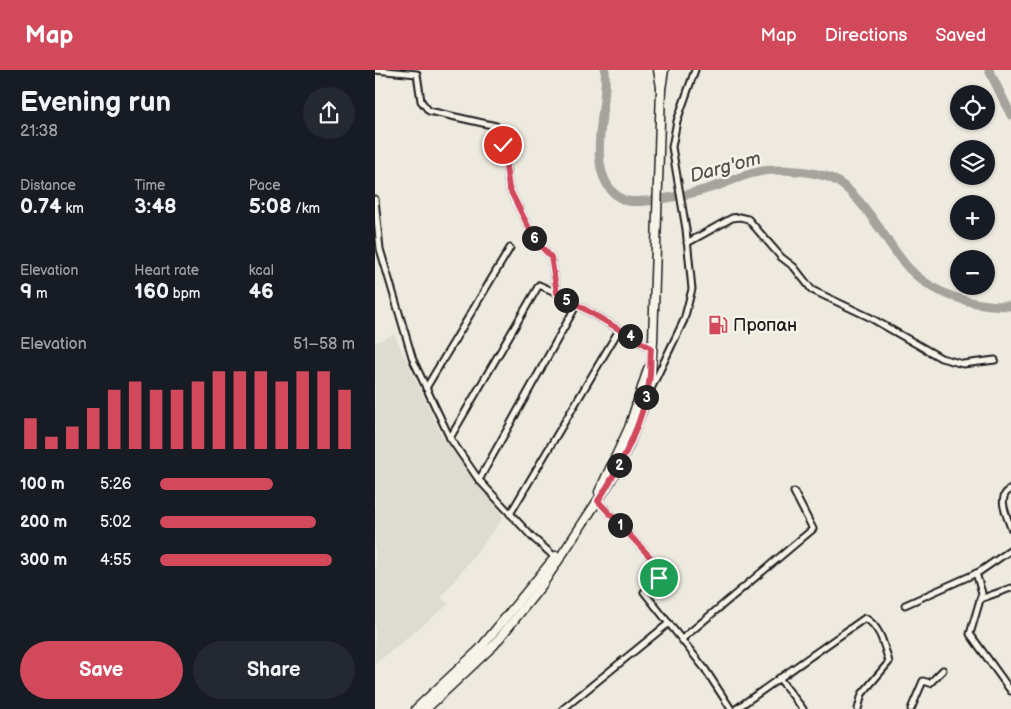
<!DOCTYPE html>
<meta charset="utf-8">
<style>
:root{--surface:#171b24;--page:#242831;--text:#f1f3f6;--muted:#9ea1a6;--accent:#d1495b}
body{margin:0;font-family:"Balsamiq Sans",sans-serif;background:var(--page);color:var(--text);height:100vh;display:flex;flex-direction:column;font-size:19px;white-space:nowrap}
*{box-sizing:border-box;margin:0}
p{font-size:16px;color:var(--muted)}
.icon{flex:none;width:28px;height:28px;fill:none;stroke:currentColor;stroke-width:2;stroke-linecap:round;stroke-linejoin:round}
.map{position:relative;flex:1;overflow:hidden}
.details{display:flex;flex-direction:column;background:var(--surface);width:375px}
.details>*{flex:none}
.tools{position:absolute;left:575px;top:15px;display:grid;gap:10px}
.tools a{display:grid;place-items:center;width:45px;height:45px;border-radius:50%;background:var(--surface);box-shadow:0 1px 4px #0004;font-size:25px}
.pin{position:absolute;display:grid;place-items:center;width:42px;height:42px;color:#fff;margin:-21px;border:2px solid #fff;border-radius:50%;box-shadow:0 1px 5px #0007}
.km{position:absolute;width:25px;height:25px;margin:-12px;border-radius:50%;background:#222;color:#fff;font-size:14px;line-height:25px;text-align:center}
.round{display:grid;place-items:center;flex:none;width:52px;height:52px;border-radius:26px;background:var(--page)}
.overview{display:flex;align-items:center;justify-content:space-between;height:85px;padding:0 20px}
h1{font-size:28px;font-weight:700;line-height:38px}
.figures{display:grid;grid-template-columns:repeat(3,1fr);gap:8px;height:85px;padding:5px 20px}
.figures div{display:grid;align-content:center}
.figures b{font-size:21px;font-weight:700}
.figures small{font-size:14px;font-weight:400}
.figures p{font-size:14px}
.chart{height:140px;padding:10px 20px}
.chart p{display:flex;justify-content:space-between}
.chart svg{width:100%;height:90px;margin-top:5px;stroke:var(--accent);stroke-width:6}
.cta{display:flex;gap:10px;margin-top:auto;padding:10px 20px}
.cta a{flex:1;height:58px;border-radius:30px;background:var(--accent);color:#fff;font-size:20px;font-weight:700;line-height:58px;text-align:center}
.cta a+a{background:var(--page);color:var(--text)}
ul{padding:0 20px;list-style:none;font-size:16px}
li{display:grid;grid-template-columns:80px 60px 1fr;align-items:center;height:38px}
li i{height:12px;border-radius:6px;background:var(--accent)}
header{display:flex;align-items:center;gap:30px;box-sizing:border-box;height:70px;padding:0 25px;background:var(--accent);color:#fff}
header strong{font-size:24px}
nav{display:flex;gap:28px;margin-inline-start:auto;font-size:18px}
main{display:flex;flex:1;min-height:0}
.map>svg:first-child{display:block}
</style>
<header>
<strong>Map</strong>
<nav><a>Map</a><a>Directions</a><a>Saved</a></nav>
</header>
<main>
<section class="details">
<div class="overview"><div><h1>Evening run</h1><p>21:38</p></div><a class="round"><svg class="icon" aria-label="share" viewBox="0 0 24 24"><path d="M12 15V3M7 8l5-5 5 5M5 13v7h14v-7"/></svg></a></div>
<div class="figures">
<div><p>Distance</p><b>0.74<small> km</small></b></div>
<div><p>Time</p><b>3:48</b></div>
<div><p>Pace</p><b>5:08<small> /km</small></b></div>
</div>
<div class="figures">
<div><p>Elevation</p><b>9<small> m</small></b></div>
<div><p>Heart rate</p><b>160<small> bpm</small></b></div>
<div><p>kcal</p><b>46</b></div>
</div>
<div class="chart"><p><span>Elevation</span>51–58 m</p>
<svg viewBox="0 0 160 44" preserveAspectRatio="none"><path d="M5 44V29M15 44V38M25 44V33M35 44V24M45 44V15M55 44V11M65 44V15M75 44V15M85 44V11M95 44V6M105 44V6M115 44V6M125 44V11M135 44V6M145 44V6M155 44V15"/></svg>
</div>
<ul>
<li><b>100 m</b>5:26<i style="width:58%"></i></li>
<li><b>200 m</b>5:02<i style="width:80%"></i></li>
<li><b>300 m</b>4:55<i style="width:88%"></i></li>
</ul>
<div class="cta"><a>Save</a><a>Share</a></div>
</section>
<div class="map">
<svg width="636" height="639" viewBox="0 0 636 639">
<rect width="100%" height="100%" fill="#eeeae0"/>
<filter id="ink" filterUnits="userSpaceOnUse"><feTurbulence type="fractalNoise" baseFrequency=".02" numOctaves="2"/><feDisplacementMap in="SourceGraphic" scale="10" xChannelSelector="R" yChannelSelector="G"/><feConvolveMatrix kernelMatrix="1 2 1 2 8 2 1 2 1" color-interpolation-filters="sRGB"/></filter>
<g filter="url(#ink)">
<polygon fill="#dedbd1" points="19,264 67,366 129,447 66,528 74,534 0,594 0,273"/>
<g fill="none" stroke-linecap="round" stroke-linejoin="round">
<g stroke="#a6a39d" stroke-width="9">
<path d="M230,0C234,36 209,96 240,124C243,127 250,131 253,131C269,134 316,124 332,119C354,113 374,101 397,100C412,100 432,101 446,105C462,108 473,119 483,130C501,150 513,173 530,194C555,224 598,237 636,236"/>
<polyline points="614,0 636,45"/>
</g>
<defs>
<g id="minor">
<polyline points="0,0 42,4 46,31 54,41 121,56 128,75 134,118 160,170 176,187 182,223 276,278"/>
<polyline points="0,129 5,179 38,290 75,368 104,410 157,467 180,487"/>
<polyline points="312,173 357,148 365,147 373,149 406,187 419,197 437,220 494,247 566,288 588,294 620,290"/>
<polyline points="51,318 135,178"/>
<polyline points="274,323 309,250 317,219 311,159 297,77 302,51 320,0"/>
<polyline points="75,368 164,215 182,223"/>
<polyline points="104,410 201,236"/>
<path d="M636,419C621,426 632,446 636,458"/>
<polyline points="223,431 290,503 269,522 330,599 356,639"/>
<polyline points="135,444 244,260"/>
<polyline points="601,503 607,523 595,564 636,621"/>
<polyline points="605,529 636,518"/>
<polyline points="530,535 604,502 636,480"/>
<polyline points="307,569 438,459 419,422"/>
<polyline points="404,608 428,639"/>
<polyline points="188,639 294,553"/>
<path d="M361,639L490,548C506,557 509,576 514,592L487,624L483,639"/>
<polyline points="536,639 548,611 555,613 568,600"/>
</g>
<g id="primary">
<polyline points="283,0 286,17"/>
<polyline points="224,422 254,358 273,299"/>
<polyline points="41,639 104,580 181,486"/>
<polyline points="51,639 119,575 167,515 235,412 254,375 269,335 275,311 278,271 286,19 289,0"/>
</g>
</defs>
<use href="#minor" stroke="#1c1c1c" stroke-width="9"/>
<use href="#primary" stroke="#1c1c1c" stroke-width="11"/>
<use href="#minor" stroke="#f7f3e8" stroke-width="5"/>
<use href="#primary" stroke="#f7f3e8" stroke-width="8"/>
</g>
</g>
<g fill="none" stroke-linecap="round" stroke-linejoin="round" filter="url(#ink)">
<defs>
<path id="route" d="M128,75L134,118L160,170L176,187L182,223L276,278C275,289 276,302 274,313C267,355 246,396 223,431L290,503L284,508"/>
</defs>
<use href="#route" stroke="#fff" stroke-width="10"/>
<use href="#route" stroke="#d1495b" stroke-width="6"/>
</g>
<defs>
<symbol id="fuel-bare" viewBox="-9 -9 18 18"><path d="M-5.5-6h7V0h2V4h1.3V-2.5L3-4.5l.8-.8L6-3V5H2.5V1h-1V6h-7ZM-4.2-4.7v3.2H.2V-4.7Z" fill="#d1495b" stroke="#f7f3e8" stroke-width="2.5" paint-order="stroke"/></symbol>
</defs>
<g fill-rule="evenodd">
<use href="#fuel-bare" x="329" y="241" width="28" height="28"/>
</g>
<g text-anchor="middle" stroke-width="4.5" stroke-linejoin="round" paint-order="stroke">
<g font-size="18" fill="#1c1c1c" stroke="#f7f3e8" text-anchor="start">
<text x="358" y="261">Пропан</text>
</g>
<g font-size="19" font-style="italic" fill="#535250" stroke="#f7f3e8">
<text transform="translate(350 96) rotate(-15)" y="7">Darg'om</text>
</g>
</g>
</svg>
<div class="tools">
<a><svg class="icon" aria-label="locate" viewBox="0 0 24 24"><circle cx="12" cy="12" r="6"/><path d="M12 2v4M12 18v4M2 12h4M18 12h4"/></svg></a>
<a><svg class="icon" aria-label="layers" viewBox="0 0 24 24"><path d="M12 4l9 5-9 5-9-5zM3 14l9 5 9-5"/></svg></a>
<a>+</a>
<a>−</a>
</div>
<div class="pin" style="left:284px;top:508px;background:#1e9e55"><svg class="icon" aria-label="arrive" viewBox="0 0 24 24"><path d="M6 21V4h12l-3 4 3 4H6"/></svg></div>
<div class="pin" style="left:128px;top:75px;background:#d93025"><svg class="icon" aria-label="check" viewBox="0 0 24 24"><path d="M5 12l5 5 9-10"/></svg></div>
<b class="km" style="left:245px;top:455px">1</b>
<b class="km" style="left:244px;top:395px">2</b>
<b class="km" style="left:271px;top:327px">3</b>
<b class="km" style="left:255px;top:266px">4</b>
<b class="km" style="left:191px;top:230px">5</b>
<b class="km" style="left:159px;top:168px">6</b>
</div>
</main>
